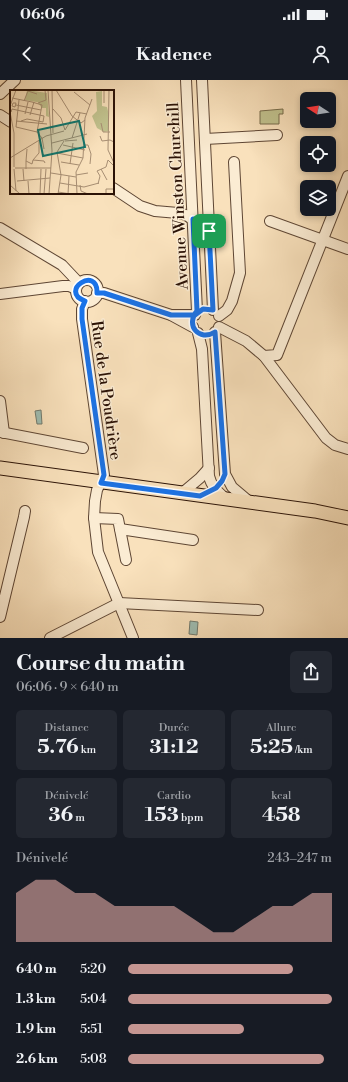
<!DOCTYPE html>
<html lang="fr">
<meta charset="utf-8">
<style>
:root{--surface:#171b24;--page:#242831;--text:#f1f3f6;--muted:#9ea1a6;--accent:#c59692}
body{margin:0;font-family:"Libre Bodoni",serif;background:var(--page);color:var(--text);height:100vh;display:flex;flex-direction:column;font-size:15px;white-space:nowrap}
*{box-sizing:border-box;margin:0}
p{font-size:13px;color:var(--muted)}
.icon{flex:none;width:22px;height:22px;fill:none;stroke:currentColor;stroke-width:2;stroke-linecap:round;stroke-linejoin:round}
.map{position:relative;height:558px;overflow:hidden}
.drawer{display:flex;flex-direction:column;background:var(--surface);flex:1}
.drawer>*{flex:none}
.needle{width:26px;rotate:282deg}
.controls{position:absolute;left:300px;top:12px;display:grid;gap:8px}
.controls a{display:grid;place-items:center;width:36px;height:36px;border-radius:6px;background:var(--surface);box-shadow:0 2px 6px #0003;font-size:20px}
.pin{position:absolute;display:grid;place-items:center;width:34px;height:34px;color:#fff;margin:-17px;border-radius:8px;box-shadow:0 2px 6px #0006}
.round{display:grid;place-items:center;flex:none;width:42px;height:42px;border-radius:6px;background:var(--page)}
.overview{display:flex;align-items:center;justify-content:space-between;height:68px;padding:0 16px}
h1{font-size:22px;font-weight:700;line-height:30px}
.metrics{display:grid;grid-template-columns:repeat(3,1fr);gap:6px;height:68px;padding:4px 16px}
.metrics div{display:grid;align-content:center;border-radius:6px;background:var(--page);text-align:center}
.metrics b{font-size:20px;font-weight:700}
.metrics small{font-size:11px;font-weight:400}
.metrics p{font-size:11px}
.chart{height:112px;padding:8px 16px}
.chart p{display:flex;justify-content:space-between}
.chart svg{width:100%;height:72px;margin-top:4px;fill:var(--accent);opacity:.7}
ul{padding:0 16px;list-style:none;font-size:13px}
li{display:grid;grid-template-columns:64px 48px 1fr;align-items:center;height:30px}
li i{height:10px;border-radius:5px;background:var(--accent)}
.status{display:flex;justify-content:space-between;align-items:center;height:28px;padding:0 20px;background:var(--surface);direction:ltr}
.status svg{height:11px;fill:currentColor}
header{display:flex;justify-content:space-between;align-items:center;height:52px;padding:0 16px;background:var(--surface);font-size:18px;font-weight:700}
.map>svg:first-child{display:block}
</style>
<div class="status"><b>06:06</b><svg viewBox="0 0 49 12"><path d="M0 12V9h3v3zM5 12V6h3v6zM10 12V3h3v9zM15 12V0h3v12zM26 1h20v11H26zM47 4h2v5h-2z"/></svg></div>
<header><svg class="icon" aria-label="back" viewBox="0 0 24 24"><path d="M15 5l-7 7 7 7"/></svg>Kadence<svg class="icon" aria-label="person" viewBox="0 0 24 24"><circle cx="12" cy="8" r="4"/><path d="M4 21q1-7 8-7t8 7"/></svg></header>
<div class="map">
<svg width="348" height="558" viewBox="0 0 348 558">
<rect width="100%" height="100%" fill="#f9e1bc"/>
<filter id="stains"><feTurbulence type="fractalNoise" baseFrequency=".005" numOctaves="4"/><feColorMatrix values="0 0 0 0 .2 0 0 0 0 .09 0 0 0 0 .02 0 0 0 .5 -.17"/></filter>
<radialGradient id="worn" r=".72"><stop offset=".6" stop-color="#630" stop-opacity="0"/><stop offset="1" stop-color="#630" stop-opacity=".3"/></radialGradient>
<polygon fill="#c1c28e" stroke="#766a4a" points="283,29 283,34 279,34 279,44 260,44 260,31"/>
<g fill="#9ebdb2" stroke="#70796d">
<polygon points="41,330 42,344 37,344 35,331"/>
<polygon points="190,541 198,542 197,555 189,554"/>
</g>
<g fill="none" stroke-linecap="round" stroke-linejoin="round">
<defs>
<g id="minor">
<polyline points="186,0 197,231"/>
<polyline points="202,0 213,230"/>
<polyline points="0,14 15,0"/>
<polyline points="0,35 11,42"/>
<polyline points="205,59 277,55"/>
<polyline points="113,108 140,126 155,131 178,133 186,135 209,151"/>
<polyline points="270,141 348,169"/>
<polyline points="0,148 62,185 79,203"/>
<circle cx="87" cy="211" r="11"/>
<polyline points="97,213 104,213 171,235 193,247"/>
<polyline points="0,214 63,206 69,206 76,209"/>
<polyline points="85,221 82,229 82,239 104,395 97,410 95,421 94,438 98,472 133,558"/>
<polyline points="171,235 195,235"/>
<polyline points="219,236 227,230 232,221 240,193 234,82"/>
<polyline points="219,247 246,261 264,276 326,358 335,365 348,369"/>
<polyline points="215,252 225,394 232,407 251,423"/>
<path d="M198,253L202,269L209,396C211,406 218,412 226,419"/>
<polyline points="264,276 277,275 348,96"/>
<polyline points="0,321 4,353"/>
<polyline points="0,352 83,368"/>
<polyline points="181,414 200,398 209,388"/>
<polyline points="94,438 118,439 126,480"/>
<polyline points="120,449 193,460"/>
<polyline points="0,537 24,437 25,431"/>
<polyline points="50,558 119,523 258,530"/>
</g>
<polyline id="major" points="0,388 315,431 348,438"/>
</defs>
<use href="#minor" stroke="#5e4634" stroke-width="12"/>
<use href="#major" stroke="#2b1206" stroke-width="15"/>
<use href="#minor" stroke="#fbecd3" stroke-width="10"/>
<use href="#major" stroke="#f9e1bc" stroke-width="13"/>
</g>
<g fill="none" stroke-linecap="round" stroke-linejoin="round">
<defs>
<path id="route" d="M209,151L213,230L203,229L195,235H171L104,213H97C98,185 58,211 85,221L82,228V239L104,395L101,403L200,416L216,408L222,401L225,394L215,252C199,262 185,245 197,231L193,139L209,151"/>
</defs>
<use href="#route" stroke="#fff" stroke-width="8"/>
<use href="#route" stroke="#1a73e8" stroke-width="5"/>
</g>
<g text-anchor="middle" stroke-width="3" stroke-linejoin="round" paint-order="stroke">
<g font-size="16" fill="#2b1206" stroke="#fbecd3">
<text transform="translate(177 116) rotate(-93)" y="6">Avenue Winston Churchill</text>
<text transform="translate(107 310) rotate(82)" y="6">Rue de la Poudrière</text>
</g>
</g>
<g transform="translate(10 10)">
<rect width="104" height="104" fill="#f9e1bc"/>
<path d="M17,0L37,3L39,27L36,26V18H32L28,13H32L15,10ZM92,1V16L97,17L99,25V41L94,42L87,38L82,26L87,21L86,2Z" fill="#c1c28e"/>
<path fill="none" stroke="#a78e73" stroke-width="1" d="M38,0L42,61L39,104M42,0L43,43M46,0L62,26L71,33L75,30M99,0L98,60L104,73M64,2L80,15M2,8L22,12L32,15L27,42L6,37L9,10M14,11L18,1L27,4M3,13H6L5,17L2,16ZM28,13L36,10L35,0M94,13V0M6,15L31,20M0,16L6,0M0,19L1,22L2,19L34,26L33,32L17,29L11,31M43,19L51,28L55,40M0,22L4,43V77M15,24L18,12M20,25L24,12M6,31L37,34M91,33L93,42H100M55,40L66,22L77,24M27,42L32,48L34,59M90,46L92,51L100,50L104,52M62,48L70,23M55,51L67,50M42,53L77,44M53,55L75,60M75,55H78L81,64L80,74M47,63L73,68M0,68L36,46L54,41M23,70L29,63V51M16,71L17,59M51,72L69,75M60,74L63,53M5,78H41M4,79L6,101M13,79L14,91M16,79V71L22,74L23,70L34,71L35,73M91,79L97,90M41,83L66,87M66,85L78,83M7,91L40,88M18,91L19,104M50,93L74,97L89,93M88,94L90,86L87,81L96,77L98,70L104,76M0,95L10,104M70,95L71,101L78,104M48,102L61,104M30,104L31,79M34,104L36,79M48,104L51,85L47,62L54,51M58,104L59,86M67,104L66,82L73,68L75,28L82,9M96,104V99H104"/>
<path fill="#0f766e" fill-opacity="0.15" stroke="#0f766e" stroke-width="2" d="M69,31L75,57L33,66L28,40Z"/>
<rect width="104" height="104" fill="none" stroke="#2b1206" stroke-width="2"/>
</g>
<rect width="100%" height="100%" filter="url(#stains)"/>
<rect width="100%" height="100%" fill="url(#worn)"/>
</svg>
<div class="controls">
<a><svg class="needle" viewBox="-14 -14 28 28"><path d="M0-13l5 13h-10z" fill="#e53935"/><path d="M0 13l5-13h-10z" fill="#9ea1a6"/></svg></a>
<a><svg class="icon" aria-label="locate" viewBox="0 0 24 24"><circle cx="12" cy="12" r="6"/><path d="M12 2v4M12 18v4M2 12h4M18 12h4"/></svg></a>
<a><svg class="icon" aria-label="layers" viewBox="0 0 24 24"><path d="M12 4l9 5-9 5-9-5zM3 14l9 5 9-5"/></svg></a>
</div>
<div class="pin" style="left:209px;top:151px;background:#1e9e55"><svg class="icon" aria-label="arrive" viewBox="0 0 24 24"><path d="M6 21V4h12l-3 4 3 4H6"/></svg></div>
</div>
<section class="drawer">
<div class="overview"><div><h1>Course du matin</h1><p>06:06 · 9 × 640 m</p></div><a class="round"><svg class="icon" aria-label="share" viewBox="0 0 24 24"><path d="M12 15V3M7 8l5-5 5 5M5 13v7h14v-7"/></svg></a></div>
<div class="metrics">
<div><p>Distance</p><b>5.76<small> km</small></b></div>
<div><p>Durée</p><b>31:12</b></div>
<div><p>Allure</p><b>5:25<small> /km</small></b></div>
</div>
<div class="metrics">
<div><p>Dénivelé</p><b>36<small> m</small></b></div>
<div><p>Cardio</p><b>153<small> bpm</small></b></div>
<div><p>kcal</p><b>458</b></div>
</div>
<div class="chart"><p><span>Dénivelé</span>243–247 m</p>
<svg viewBox="0 0 160 44" preserveAspectRatio="none"><path d="M0 44V14L10 6L20 6L30 14L40 14L50 22L60 22L70 22L80 22L90 30L100 38L110 38L120 30L130 22L140 22L150 14L160 14V44z"/></svg>
</div>
<ul>
<li><b>640 m</b>5:20<i style="width:81%"></i></li>
<li><b>1.3 km</b>5:04<i style="width:100%"></i></li>
<li><b>1.9 km</b>5:51<i style="width:57%"></i></li>
<li><b>2.6 km</b>5:08<i style="width:96%"></i></li>
</ul>
</section>
